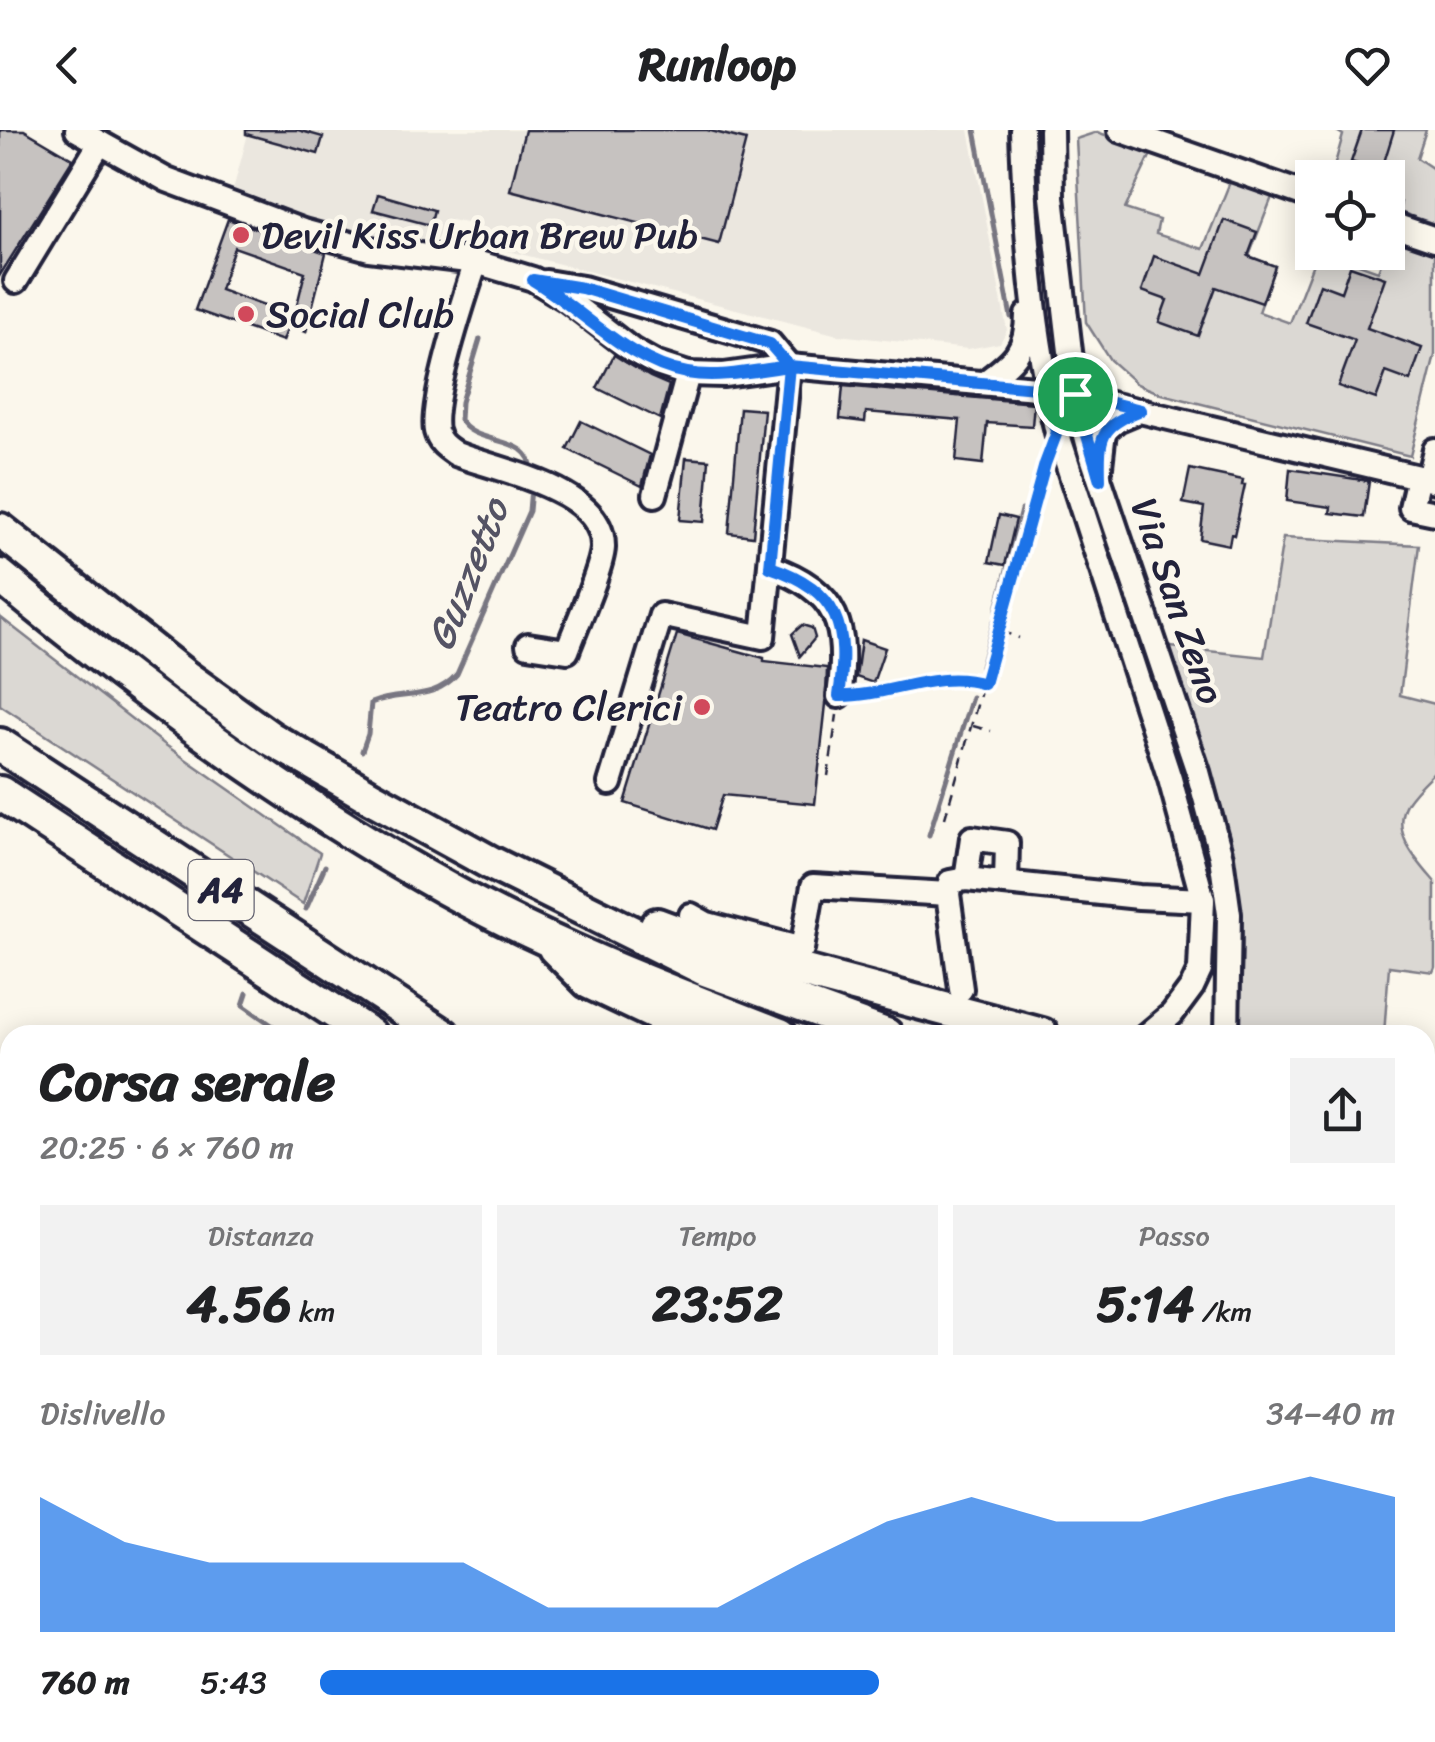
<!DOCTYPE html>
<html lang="it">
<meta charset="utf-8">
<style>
:root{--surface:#fff;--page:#f2f2f2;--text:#202124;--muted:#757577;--accent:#1a73e8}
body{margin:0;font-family:Sriracha,sans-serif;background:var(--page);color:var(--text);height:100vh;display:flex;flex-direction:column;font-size:38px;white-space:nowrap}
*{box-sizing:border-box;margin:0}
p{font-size:32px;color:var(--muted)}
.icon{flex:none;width:55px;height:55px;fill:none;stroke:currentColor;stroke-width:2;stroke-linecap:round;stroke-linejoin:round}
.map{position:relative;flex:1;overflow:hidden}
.panel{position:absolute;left:0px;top:895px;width:1435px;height:718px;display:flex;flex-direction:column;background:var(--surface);border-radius:30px 30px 0 0;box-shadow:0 5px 25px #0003}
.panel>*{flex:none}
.buttons{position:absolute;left:1295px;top:30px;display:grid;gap:20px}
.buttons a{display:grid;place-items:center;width:110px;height:110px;border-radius:0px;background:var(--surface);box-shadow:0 5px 25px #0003;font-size:50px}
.pin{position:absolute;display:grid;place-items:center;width:85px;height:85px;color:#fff;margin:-42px;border:5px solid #fff;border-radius:50%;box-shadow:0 2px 10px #0007}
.round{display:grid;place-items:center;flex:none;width:105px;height:105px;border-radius:0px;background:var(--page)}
.headline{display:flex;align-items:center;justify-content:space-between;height:170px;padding:0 40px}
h1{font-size:55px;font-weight:800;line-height:75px}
.metrics{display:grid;grid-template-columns:repeat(3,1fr);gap:15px;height:170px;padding:10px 40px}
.metrics div{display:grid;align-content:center;border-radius:0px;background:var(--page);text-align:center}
.metrics b{font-size:50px;font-weight:800}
.metrics small{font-size:28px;font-weight:400}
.metrics p{font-size:28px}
.chart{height:280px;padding:20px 40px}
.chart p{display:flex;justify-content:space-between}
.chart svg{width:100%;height:180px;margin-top:10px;fill:var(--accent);opacity:.7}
ul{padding:0 40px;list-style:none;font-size:32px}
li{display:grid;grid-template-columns:160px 120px 1fr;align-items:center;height:75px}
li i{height:25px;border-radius:12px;background:var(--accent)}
header{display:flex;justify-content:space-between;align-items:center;height:130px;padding:0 40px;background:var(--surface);font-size:45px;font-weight:800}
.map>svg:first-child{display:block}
</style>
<header><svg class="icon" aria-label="back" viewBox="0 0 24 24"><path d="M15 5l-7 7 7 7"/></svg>Runloop<svg class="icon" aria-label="heart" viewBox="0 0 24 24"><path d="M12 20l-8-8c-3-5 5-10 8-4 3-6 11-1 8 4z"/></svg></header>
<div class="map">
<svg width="1435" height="1612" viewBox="0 0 1435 1612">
<rect width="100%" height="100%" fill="#fbf7ec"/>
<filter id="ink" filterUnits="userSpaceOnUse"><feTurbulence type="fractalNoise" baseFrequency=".01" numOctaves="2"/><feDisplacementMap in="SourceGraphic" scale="20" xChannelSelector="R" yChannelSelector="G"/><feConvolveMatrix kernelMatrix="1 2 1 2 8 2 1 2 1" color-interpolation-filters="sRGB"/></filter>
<g filter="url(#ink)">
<polygon fill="#ebe7df" points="249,0 969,0 1007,200 1000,213 968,219 838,205 489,116 476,95 451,90 436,110 423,115 398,113 257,76 258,71 233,60"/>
<g fill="#dbd8d3" stroke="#7e7d87" stroke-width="2.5">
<polygon points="1335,0 1426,0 1417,28 1435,40 1435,94 1399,82 1401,72 1388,68 1388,48 1331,48 1343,5"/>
<polygon points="1097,2 1152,22 1125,79 1159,90 1156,104 1203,119 1232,47 1274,62 1249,126 1275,136 1259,182 1290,193 1317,123 1328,123 1378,141 1392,104 1435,118 1435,225 1410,326 1162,264 1137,254 1110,230 1086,192 1076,9"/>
<path d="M1283,408L1419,415L1400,565L1435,574V641C1426,650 1414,661 1407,672C1389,702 1417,731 1435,752V837L1433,842L1389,836L1384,905H1241L1240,901C1240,863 1245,823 1242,785C1233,693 1199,605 1170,517L1264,527Z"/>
<polygon points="0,487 164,614 320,723 303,774 0,575"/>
<polygon points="1435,1240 1435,1519 1425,1512 1425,1241"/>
<polygon points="403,1603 403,1602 500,1603 498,1612 400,1612"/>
<polygon points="907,1603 982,1603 978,1612 917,1612"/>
</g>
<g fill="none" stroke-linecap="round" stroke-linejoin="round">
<g stroke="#787681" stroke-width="5">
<polyline points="975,0 1011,187"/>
<path d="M480,209L461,272L460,290C476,318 531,302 532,342"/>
<polyline points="997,479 1022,380"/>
<polyline points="981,537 994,491"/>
<path d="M362,621L368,604L371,573C401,560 432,573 457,544L529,381L531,358"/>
<polyline points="929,705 972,567"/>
<polyline points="306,779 325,736"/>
<polyline points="247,863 243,875 286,905"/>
<polyline points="979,1612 981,1602"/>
</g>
</g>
<g fill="#c6c2c0" stroke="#22223b" stroke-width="2.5">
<polygon points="0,0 24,0 73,29 0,145"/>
<polygon points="246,0 298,0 323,7 318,24 246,4"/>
<polygon points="525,0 707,0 746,10 719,114 510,60"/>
<polygon points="1362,0 1394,0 1381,42 1351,32"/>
<polygon points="378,64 434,80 430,95 373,80"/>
<polygon points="228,89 326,123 306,202 292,196 305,142 234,117 220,160 292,186 283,211 195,180"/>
<polygon points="1224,90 1257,102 1248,126 1275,136 1262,173 1216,157 1198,206 1159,192 1167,170 1142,161 1154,126 1204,144"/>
<polygon points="1350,136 1385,148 1367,198 1422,218 1410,251 1386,242 1376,269 1338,256 1355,210 1306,193 1320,154 1341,162"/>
<polygon points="614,225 650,247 669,255 660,289 597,258"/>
<polygon points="843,256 1034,273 1032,296 987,293 983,334 956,331 960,290 866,282 865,292 840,289"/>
<polygon points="740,278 764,280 753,406 729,403"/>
<polygon points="581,291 650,325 642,356 567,319"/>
<polygon points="686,328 709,330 704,392 680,390"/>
<polygon points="1190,339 1243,350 1242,355 1245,355 1234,405 1231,404 1229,415 1200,409 1204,377 1183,373"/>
<polygon points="1290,339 1369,351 1364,387 1330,383 1331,377 1287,371"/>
<polygon points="999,385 1016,389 1005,435 989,432"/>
<polygon points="802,495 812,498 815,508 800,526 792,504"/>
<polygon points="677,504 764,528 764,531 827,538 826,574 815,674 723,665 712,700 625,673"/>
<polygon points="861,510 885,518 873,553 856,547"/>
</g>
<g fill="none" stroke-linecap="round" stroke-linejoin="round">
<defs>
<g id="minor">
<polyline points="77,0 167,50 303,101 369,119 476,132 533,149 566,169 632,220 657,234 688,244 724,245 789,236 1047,259 1435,351"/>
<path d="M1022,0C1025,100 1033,205 1057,302L1170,649L1203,770L1200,840L1192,857L1172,884L1147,905"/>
<polyline points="1051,0 1052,67 1075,264 1090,321 1198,642 1221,727 1229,784 1227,905"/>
<polyline points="1120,0 1312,67"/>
<polyline points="1388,93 1435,109"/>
<path d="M476,132C465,165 430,270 436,301C439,313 446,317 456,324C499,341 605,359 603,418C602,438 575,499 567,521L528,515"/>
<polyline points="16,151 100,13"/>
<polyline points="546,152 583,158 770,213 789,236 763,507 661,485 610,653"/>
<path d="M984,253C1012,232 1027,222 1027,185"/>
<polyline points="1100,336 1104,301 1117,290 1141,280"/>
<polyline points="1418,347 1411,378 1435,383"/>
<polyline points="1428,349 1435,320"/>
<polyline points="655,365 688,244"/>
<path d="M770,437C839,460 849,498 839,566"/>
<polyline points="966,749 972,708 1007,713 1006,753"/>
<polyline points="948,764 950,752 966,749 1139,767 1203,770"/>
<polyline points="691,785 707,794 802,819 813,756 948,764 961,859"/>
<polyline points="0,947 10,950"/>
<polyline points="0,1497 10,1500"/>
<polyline points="998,1612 999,1602"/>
<polyline points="1124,1612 1125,1602"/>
</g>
<g id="highway">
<polyline points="0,400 184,546 270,608 371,667 491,733 705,839 886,905"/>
<path d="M0,446C140,562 287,670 447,759C552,817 667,861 780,905"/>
<polyline points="0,615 443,905"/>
<polyline points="0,663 370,905"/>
<polyline points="657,795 730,822 1042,905"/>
<polyline points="555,818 589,852 701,905"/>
<polyline points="1425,1046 1435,1050"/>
<polyline points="1425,1084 1435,1087"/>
<polyline points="1425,1121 1435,1124"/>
<polyline points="1425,1212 1435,1213"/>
<polyline points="1425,1549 1435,1556"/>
<polyline points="1425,1595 1435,1601"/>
</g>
</defs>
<use href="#minor" stroke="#22223b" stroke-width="30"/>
<use href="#highway" stroke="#22223b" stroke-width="40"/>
<g stroke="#22223b" stroke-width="2.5" stroke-dasharray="10 8" stroke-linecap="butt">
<polyline points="1001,501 1019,508"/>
<polyline points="858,566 950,549 983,554"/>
<polyline points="973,596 991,601"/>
<polyline points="828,646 837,585"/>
<polyline points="945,688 1046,332"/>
<polyline points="909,1602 921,1612"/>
</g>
<use href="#minor" stroke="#fbf7ec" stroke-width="22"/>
<use href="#highway" stroke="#fbf7ec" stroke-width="32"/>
</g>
</g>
<g fill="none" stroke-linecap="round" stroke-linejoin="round" filter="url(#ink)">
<defs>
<path id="route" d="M1075,264L1047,259L789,236L770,214L582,158L533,150C583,180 629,233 687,243C720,249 757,240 789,236L770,437C840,460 849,499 839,566C888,567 936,539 984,554L1045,334L1057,302L1047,259L1075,264L1100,350C1099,307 1099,297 1141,280L1075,264"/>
</defs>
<use href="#route" stroke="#fff" stroke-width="20"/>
<use href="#route" stroke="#1a73e8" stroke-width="12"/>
</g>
<g fill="#d1495b" stroke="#fbf7ec" stroke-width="4">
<circle cx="241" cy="105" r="10"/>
<circle cx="246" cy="184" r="10"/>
<circle cx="702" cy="577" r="10"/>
</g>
<g text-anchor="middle" stroke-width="9" stroke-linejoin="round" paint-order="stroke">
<rect fill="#fbf7ec" stroke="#636270" stroke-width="2.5" x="188.5" y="730" width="65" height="60" rx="8"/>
<g font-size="35" font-weight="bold" fill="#22223b">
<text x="221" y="772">A4</text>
</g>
<g font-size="38" fill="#22223b" stroke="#fbf7ec" text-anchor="start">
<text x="261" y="118">Devil Kiss Urban Brew Pub</text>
<text x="266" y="197">Social Club</text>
<text x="682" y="590" text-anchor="end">Teatro Clerici</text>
</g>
<g font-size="38" fill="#22223b" stroke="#fbf7ec">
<text transform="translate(1178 471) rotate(71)" y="13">Via San Zeno</text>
</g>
<g font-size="40" font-style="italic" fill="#545364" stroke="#fbf7ec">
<text transform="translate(467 444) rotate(-68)" y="14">Guzzetto</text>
</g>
</g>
</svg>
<div class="buttons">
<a><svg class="icon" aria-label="locate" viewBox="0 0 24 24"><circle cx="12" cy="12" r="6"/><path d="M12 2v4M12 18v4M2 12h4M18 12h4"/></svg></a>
</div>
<div class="pin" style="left:1075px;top:264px;background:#1e9e55"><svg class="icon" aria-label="arrive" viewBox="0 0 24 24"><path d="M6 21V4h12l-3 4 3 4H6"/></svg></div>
<section class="panel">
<div class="headline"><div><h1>Corsa serale</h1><p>20:25 · 6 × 760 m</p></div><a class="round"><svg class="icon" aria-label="share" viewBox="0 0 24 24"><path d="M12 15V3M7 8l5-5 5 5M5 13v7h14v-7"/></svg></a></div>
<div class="metrics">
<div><p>Distanza</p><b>4.56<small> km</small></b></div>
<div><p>Tempo</p><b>23:52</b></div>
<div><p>Passo</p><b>5:14<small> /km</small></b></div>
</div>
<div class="chart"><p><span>Dislivello</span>34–40 m</p>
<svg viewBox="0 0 160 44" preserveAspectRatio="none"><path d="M0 44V11L10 22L20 27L30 27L40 27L50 27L60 38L70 38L80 38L90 27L100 17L110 11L120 17L130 17L140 11L150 6L160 11V44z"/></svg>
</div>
<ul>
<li><b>760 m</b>5:43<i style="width:52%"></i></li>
</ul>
</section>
</div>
